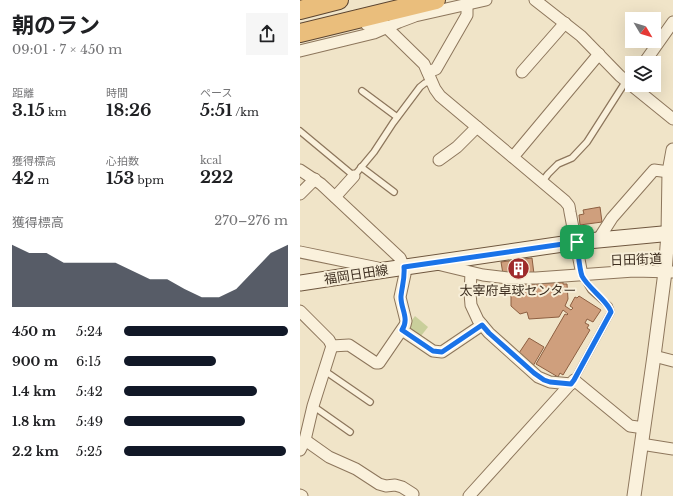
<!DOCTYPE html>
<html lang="ja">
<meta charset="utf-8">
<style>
:root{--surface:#fff;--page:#f6f6f6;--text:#202124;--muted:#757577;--accent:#111827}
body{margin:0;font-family:"Libre Baskerville","Noto Sans JP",serif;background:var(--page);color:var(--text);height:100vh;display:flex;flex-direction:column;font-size:15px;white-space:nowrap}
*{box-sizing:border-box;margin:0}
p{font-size:13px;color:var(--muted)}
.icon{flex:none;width:22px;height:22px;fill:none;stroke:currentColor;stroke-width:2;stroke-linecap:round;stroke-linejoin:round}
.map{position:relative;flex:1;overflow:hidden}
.sheet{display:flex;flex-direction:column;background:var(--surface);width:300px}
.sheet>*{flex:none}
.needle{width:26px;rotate:128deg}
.controls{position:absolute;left:325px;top:12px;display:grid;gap:8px}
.controls a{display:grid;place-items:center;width:36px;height:36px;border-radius:0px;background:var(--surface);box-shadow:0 4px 16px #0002;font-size:20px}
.pin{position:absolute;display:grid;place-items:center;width:34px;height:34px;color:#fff;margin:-17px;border-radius:8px;box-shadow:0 2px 6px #0006}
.round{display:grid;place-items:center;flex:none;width:42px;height:42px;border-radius:0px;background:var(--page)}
.overview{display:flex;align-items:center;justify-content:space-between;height:68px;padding:0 12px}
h1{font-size:22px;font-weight:700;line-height:30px}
.metrics{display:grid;grid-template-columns:repeat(3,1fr);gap:6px;height:68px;padding:4px 12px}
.metrics div{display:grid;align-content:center}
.metrics b{font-size:17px;font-weight:700}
.metrics small{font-size:11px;font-weight:400}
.metrics p{font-size:11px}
.chart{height:112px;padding:8px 12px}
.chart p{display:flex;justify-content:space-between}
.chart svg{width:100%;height:72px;margin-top:4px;fill:var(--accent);opacity:.7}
ul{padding:0 12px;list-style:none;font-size:13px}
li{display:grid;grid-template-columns:64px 48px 1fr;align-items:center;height:30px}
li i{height:10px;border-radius:5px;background:var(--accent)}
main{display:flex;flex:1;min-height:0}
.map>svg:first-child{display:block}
</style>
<main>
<section class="sheet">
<div class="overview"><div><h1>朝のラン</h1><p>09:01 · 7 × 450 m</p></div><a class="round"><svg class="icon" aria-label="share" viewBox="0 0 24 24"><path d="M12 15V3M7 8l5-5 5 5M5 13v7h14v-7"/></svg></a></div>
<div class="metrics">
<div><p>距離</p><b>3.15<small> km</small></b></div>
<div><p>時間</p><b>18:26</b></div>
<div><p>ペース</p><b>5:51<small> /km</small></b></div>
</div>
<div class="metrics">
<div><p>獲得標高</p><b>42<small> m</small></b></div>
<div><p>心拍数</p><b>153<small> bpm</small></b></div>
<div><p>kcal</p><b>222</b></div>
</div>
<div class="chart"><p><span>獲得標高</span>270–276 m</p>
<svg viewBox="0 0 160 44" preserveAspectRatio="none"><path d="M0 44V6L10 11L20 11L30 17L40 17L50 17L60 17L70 22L80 27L90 27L100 33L110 38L120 38L130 33L140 22L150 11L160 6V44z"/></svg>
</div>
<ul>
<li><b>450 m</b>5:24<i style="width:100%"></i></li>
<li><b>900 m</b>6:15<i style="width:56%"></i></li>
<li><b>1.4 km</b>5:42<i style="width:81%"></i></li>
<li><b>1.8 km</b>5:49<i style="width:74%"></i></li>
<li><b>2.2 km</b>5:25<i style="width:99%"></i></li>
</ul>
</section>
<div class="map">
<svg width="373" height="496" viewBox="0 0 373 496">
<rect width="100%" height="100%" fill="#f0e4c8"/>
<polygon fill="#c9cf9b" points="115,316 128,327 121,336 111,329 110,323"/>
<g fill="#cf9f7d" stroke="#8d5f41">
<polygon points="300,207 302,222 280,225 279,215 284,214 283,210"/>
<polygon points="232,258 234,274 203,274 201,262"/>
<polygon points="263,282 263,284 267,284 268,299 265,306 271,310 273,308 270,306 275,297 277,298 279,296 301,310 293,322 287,319 285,323 289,325 287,328 290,330 263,375 260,373 258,377 236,364 265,314 267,315 268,314 263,310 259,317 229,319 227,312 220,314 211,306 211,293 218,285"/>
<polygon points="229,338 244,347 233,366 219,353"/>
</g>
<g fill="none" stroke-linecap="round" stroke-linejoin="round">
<defs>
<g id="service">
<polyline points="62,91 97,117"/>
<polyline points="0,131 54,176 74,152 93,123 120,87 125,83 131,82"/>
<polyline points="61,167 94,192"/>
<polyline points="242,182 248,174 258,164 272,158 287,142 326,81"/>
<polyline points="25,371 70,402"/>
<polyline points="274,380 311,312 309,306 291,290 282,275"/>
<polyline points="13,406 50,432"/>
</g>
<g id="minor">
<polyline points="235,0 281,36 320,76 373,119"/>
<polyline points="67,25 82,23 124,64 135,89 140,96 265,201 269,206 270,212 282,275"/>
<polyline points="0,51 74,33 99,22 115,16 186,0"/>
<polyline points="344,63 373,22"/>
<polyline points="128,72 136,69 167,15 167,4"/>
<polyline points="222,72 265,23"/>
<polyline points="213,157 299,54"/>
<polyline points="139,160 157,147 177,127"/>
<polyline points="0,170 21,184 100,258 104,267 105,274 100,297 106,321 105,325 79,363 76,363 49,345 32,346"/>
<polyline points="0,194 15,179"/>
<polyline points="35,197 54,176"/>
<polyline points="298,240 312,218 354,170 369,172"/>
<polyline points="0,252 78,268"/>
<polyline points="137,264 183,275 208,278 236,278 334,271 373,272"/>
<polyline points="171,273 170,293 171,305 178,320 189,333 238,377 250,382 271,384"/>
<polyline points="0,311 29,340 32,346 13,406 5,440 0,450"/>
<polyline points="102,330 133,351 142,352 182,325"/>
<polyline points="354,356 373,361"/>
<polyline points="5,440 29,457 56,469 79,484 86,486 95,485 102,487 113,494"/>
<polyline points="341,444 373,449"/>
<polyline points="0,495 2,496"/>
<polyline points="169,496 274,380 330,426 344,428"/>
</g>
<polyline id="tertiary" points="334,496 354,356 365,272 368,234 369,172 373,150"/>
<polyline id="secondary" points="0,283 85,270 277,242 373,233"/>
<g id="trunk">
<polyline points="0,10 39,0"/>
<polyline points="0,33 136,0"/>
</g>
</defs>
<use href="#service" stroke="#8d765c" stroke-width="8"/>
<use href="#minor" stroke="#8d765c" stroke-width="13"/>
<use href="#tertiary" stroke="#8d765c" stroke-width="15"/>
<use href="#secondary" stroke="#6f573f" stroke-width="17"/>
<use href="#trunk" stroke="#5b4430" stroke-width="20"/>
<use href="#service" stroke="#faf1dc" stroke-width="5.5"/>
<use href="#minor" stroke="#faf1dc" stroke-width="11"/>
<use href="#tertiary" stroke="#faf1dc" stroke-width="13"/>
<use href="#secondary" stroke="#faf1dc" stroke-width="15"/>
<use href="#trunk" stroke="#eabe7c" stroke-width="18"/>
</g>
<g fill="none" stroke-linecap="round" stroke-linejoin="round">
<defs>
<path id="route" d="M277,242C278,252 279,267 282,276C288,288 309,302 311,312L274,380L271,384L250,382L244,380L234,373L189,333L182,325L142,352L133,351L102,330C110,318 100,308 101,296C102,286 105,278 104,267Z"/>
</defs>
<use href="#route" stroke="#fff" stroke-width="8"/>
<use href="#route" stroke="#1a73e8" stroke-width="5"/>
</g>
<defs>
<symbol id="building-disc" viewBox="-11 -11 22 22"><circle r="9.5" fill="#9e2a2b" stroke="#f7eed8"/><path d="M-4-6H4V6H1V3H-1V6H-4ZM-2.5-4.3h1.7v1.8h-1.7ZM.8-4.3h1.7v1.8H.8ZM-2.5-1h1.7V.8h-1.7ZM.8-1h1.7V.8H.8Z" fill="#fff"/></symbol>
</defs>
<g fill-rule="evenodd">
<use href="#building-disc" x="206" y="256" width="25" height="25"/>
</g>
<g text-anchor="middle" stroke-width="4" stroke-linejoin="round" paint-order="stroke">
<g font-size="13" fill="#3d2e20" stroke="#f7eed8">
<text transform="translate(336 259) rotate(-2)" y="5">日田街道</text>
<text transform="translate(56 274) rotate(-9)" y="5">福岡日田線</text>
</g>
<g font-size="13" fill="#3d2e20" stroke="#f7eed8">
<text x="218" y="295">太宰府卓球センター</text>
</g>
</g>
</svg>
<div class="controls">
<a><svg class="needle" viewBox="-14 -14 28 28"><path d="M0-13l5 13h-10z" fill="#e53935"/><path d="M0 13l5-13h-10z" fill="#757577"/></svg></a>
<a><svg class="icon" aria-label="layers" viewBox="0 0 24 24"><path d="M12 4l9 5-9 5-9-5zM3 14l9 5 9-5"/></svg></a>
</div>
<div class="pin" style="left:277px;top:242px;background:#1e9e55"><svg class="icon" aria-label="arrive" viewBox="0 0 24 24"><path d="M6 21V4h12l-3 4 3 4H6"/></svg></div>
</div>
</main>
